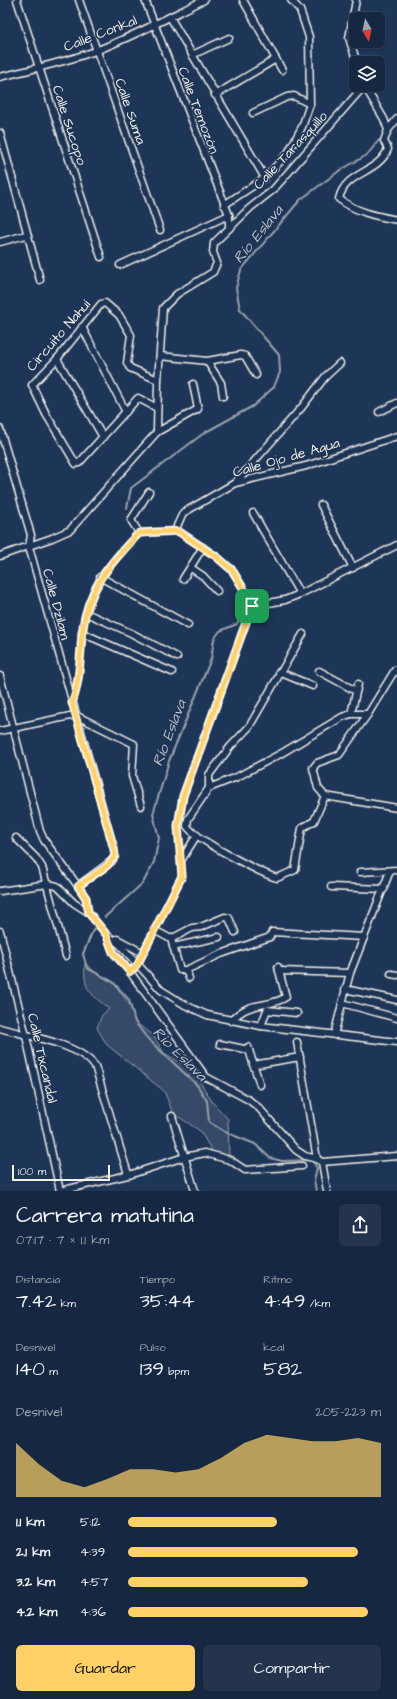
<!DOCTYPE html>
<html lang="es">
<meta charset="utf-8">
<style>
:root{--surface:#162841;--page:#23344c;--text:#f1f3f6;--muted:#9ea6b1;--line:#35445a;--accent:#ffd166}
body{margin:0;font-family:"Architects Daughter",sans-serif;background:var(--page);color:var(--text);height:100vh;display:flex;flex-direction:column;font-size:15px;white-space:nowrap}
*{box-sizing:border-box;margin:0}
p{font-size:13px;color:var(--muted)}
.icon{flex:none;width:22px;height:22px;fill:none;stroke:currentColor;stroke-width:2;stroke-linecap:round;stroke-linejoin:round}
.map{position:relative;height:1191px;overflow:hidden}
.details{display:flex;flex-direction:column;background:var(--surface);flex:1}
.details>*{flex:none}
.needle{width:26px;rotate:171deg}
.controls{position:absolute;left:349px;top:12px;display:grid;gap:8px}
.controls a{display:grid;place-items:center;width:36px;height:36px;border-radius:6px;background:var(--surface);box-shadow:0 1px 3px #0004,0 0 0 1px var(--line);font-size:20px}
.scale{position:absolute;left:12px;bottom:10px;width:98px;box-sizing:border-box;padding-left:4px;border:2px solid #f4f1e8;border-top:0;font-size:11px;line-height:14px;white-space:nowrap;color:#f4f1e8;-webkit-text-stroke:3px #1d3557;paint-order:stroke}
.pin{position:absolute;display:grid;place-items:center;width:34px;height:34px;color:#fff;margin:-17px;border-radius:8px;box-shadow:0 2px 6px #0006}
.round{display:grid;place-items:center;flex:none;width:42px;height:42px;border-radius:6px;background:var(--page)}
.overview{display:flex;align-items:center;justify-content:space-between;height:68px;padding:0 16px}
h1{font-size:22px;font-weight:600;line-height:30px}
.figures{display:grid;grid-template-columns:repeat(3,1fr);gap:6px;height:68px;padding:4px 16px}
.figures div{display:grid;align-content:center}
.figures b{font-size:20px;font-weight:600}
.figures small{font-size:11px;font-weight:400}
.figures p{font-size:11px}
.chart{height:112px;padding:8px 16px}
.chart p{display:flex;justify-content:space-between}
.chart svg{width:100%;height:72px;margin-top:4px;fill:var(--accent);opacity:.7}
.action{display:flex;gap:8px;margin-top:auto;padding:8px 16px}
.action a{flex:1;height:46px;border-radius:6px;background:var(--accent);color:#111;font-size:16px;font-weight:600;line-height:46px;text-align:center}
.action a+a{background:var(--page);color:var(--text)}
ul{padding:0 16px;list-style:none;font-size:13px}
li{display:grid;grid-template-columns:64px 48px 1fr;align-items:center;height:30px}
li i{height:10px;border-radius:5px;background:var(--accent)}
.map>svg:first-child{display:block}
</style>
<div class="map">
<svg width="397" height="1191" viewBox="0 0 397 1191">
<rect width="100%" height="100%" fill="#1d3557"/>
<filter id="ink" filterUnits="userSpaceOnUse"><feTurbulence type="fractalNoise" baseFrequency=".025" numOctaves="2"/><feDisplacementMap in="SourceGraphic" scale="8" xChannelSelector="R" yChannelSelector="G"/><feConvolveMatrix kernelMatrix="1 2 1 2 8 2 1 2 1" color-interpolation-filters="sRGB"/></filter>
<g filter="url(#ink)">
<path fill="#354a67" stroke="#949ea8" d="M85,963L96,973L113,982L131,1007L135,1022L153,1035L164,1053L192,1069L213,1103L228,1119L229,1157L214,1154L200,1131L173,1113L164,1091L107,1045L97,1028L102,1015L109,1009C89,992 83,990 85,963Z"/>
<g fill="none" stroke-linecap="round" stroke-linejoin="round">
<g stroke="#9aa2ab" stroke-width="2">
<polyline points="127,508 131,488 204,433 253,406 274,387 280,372 279,355 240,309 236,288 241,270 300,200 339,171 367,155 379,140"/>
<polyline points="105,917 143,883 154,862 159,838 153,814 169,761 211,659 214,639 220,631 237,624 248,605"/>
<polyline points="94,928 83,954 87,968 113,982 129,1000 135,1022 147,1038 197,1085 207,1101 209,1122 225,1132 255,1144 270,1158 282,1161 312,1160 317,1168 314,1180 316,1191"/>
</g>
<defs>
<g id="minor">
<polyline points="17,0 101,257"/>
<polyline points="79,0 160,230"/>
<polyline points="145,0 229,215 229,228"/>
<polyline points="243,0 282,70"/>
<polyline points="356,0 349,38 357,63"/>
<polyline points="170,17 265,178"/>
<polyline points="192,55 229,38"/>
<path d="M0,77C33,69 66,62 98,50C134,36 169,17 204,0"/>
<path d="M364,85L384,119L388,130L384,141L388,149C378,174 345,171 339,199C356,212 376,216 397,220"/>
<polyline points="215,95 276,59"/>
<polyline points="253,113 287,97 294,96 310,104"/>
<polyline points="388,130 397,119"/>
<polyline points="0,133 40,280"/>
<polyline points="224,205 265,178 288,153 302,127 310,104 309,37 300,10 291,0"/>
<polyline points="0,242 26,235"/>
<polyline points="120,265 229,215"/>
<polyline points="82,327 126,412"/>
<polyline points="160,356 207,361 241,355 245,356 256,375"/>
<polyline points="57,359 103,437"/>
<polyline points="207,361 221,383 223,396"/>
<polyline points="157,408 138,398 79,463 76,464 46,414 32,385 57,359 101,304 105,303 119,315 131,335 127,363 130,368 158,380"/>
<polyline points="379,412 397,403"/>
<polyline points="0,429 31,535 29,547 114,849 115,856 112,861 78,886"/>
<polyline points="157,432 158,380 163,308 177,294 213,272 217,263 213,252 214,243 250,208 273,190 364,86"/>
<polyline points="235,483 302,407 325,377 340,363"/>
<polyline points="321,505 353,568"/>
<polyline points="253,513 300,594"/>
<polyline points="178,531 177,526 183,513 235,483 306,466 397,436"/>
<polyline points="139,533 131,520 149,492"/>
<polyline points="0,556 52,538 70,530 157,432 198,409 193,384"/>
<polyline points="191,568 203,576 217,591"/>
<polyline points="100,577 188,625"/>
<polyline points="183,579 203,547"/>
<polyline points="252,606 285,600 300,594 397,545"/>
<polyline points="86,613 131,633 177,657"/>
<polyline points="82,633 172,672"/>
<polyline points="319,671 356,691"/>
<polyline points="279,672 313,686"/>
<polyline points="397,672 395,670 368,714 339,755 317,763 313,768 318,788 325,796 397,808"/>
<polyline points="0,676 40,831 44,840 78,886 86,898 88,912"/>
<path d="M72,703C80,681 80,658 82,634C87,589 109,564 139,533"/>
<polyline points="351,714 358,684"/>
<polyline points="0,731 75,715 134,744 132,776 141,806"/>
<polyline points="209,788 209,775 230,747 249,727 303,634"/>
<path d="M325,796L314,821L302,828L295,870L277,878C260,873 195,839 187,826L188,819L209,788L237,777L282,753L342,717L351,714H368"/>
<polyline points="16,838 36,858 42,867 66,956"/>
<polyline points="182,859 197,835"/>
<polyline points="360,872 397,870"/>
<polyline points="331,887 384,889"/>
<polyline points="0,891 48,884 57,886 74,903 88,912 106,934 120,945 161,990 185,1005 207,1015 261,1026 397,1042"/>
<polyline points="154,930 171,939 180,970 186,970 221,954 270,937 272,932 364,937"/>
<polyline points="0,931 26,1036 60,1191"/>
<polyline points="107,935 113,952 130,972 206,1077 249,1100 259,1108 296,1150 305,1156 317,1159 322,1162 327,1191"/>
<polyline points="117,939 143,953"/>
<polyline points="171,939 192,928 201,927 225,917 229,918 235,932"/>
<polyline points="173,947 219,937"/>
<polyline points="186,970 189,978"/>
<polyline points="279,971 350,973"/>
<polyline points="130,972 137,965 182,876 178,826 183,796 252,606 251,601 232,570 217,557 178,531 139,533"/>
<polyline points="391,974 397,975"/>
<polyline points="345,989 397,1000"/>
<polyline points="342,1003 397,1018"/>
<path d="M231,1021C250,999 268,1009 286,997L278,967"/>
<polyline points="261,1026 267,1010 297,1013"/>
<path d="M0,1028C27,1036 78,1043 95,1066L128,1174"/>
<polyline points="334,1035 350,973 390,871"/>
<polyline points="297,1042 317,1159"/>
<polyline points="220,1044 249,1050"/>
<polyline points="248,1047 260,1085"/>
<polyline points="253,1065 300,1057"/>
<polyline points="172,1116 195,1191"/>
<polyline points="322,1162 397,1156"/>
<polyline points="60,1191 132,1174 184,1157 205,1153 230,1160 245,1170 302,1166"/>
</g>
</defs>
<use href="#minor" stroke="#f4f1e8" stroke-width="9"/>
<use href="#minor" stroke="#1d3557" stroke-width="6"/>
</g>
</g>
<g fill="none" stroke-linecap="round" stroke-linejoin="round" filter="url(#ink)">
<defs>
<path id="route" d="M178,531L217,557L232,570L251,601L252,606L183,796L178,826L182,876L137,965L130,972L113,952L106,934L88,912L86,898L78,886L107,866L115,856L114,849L72,703C80,681 80,657 82,634C87,589 109,564 139,533Z"/>
</defs>
<use href="#route" stroke="#fff" stroke-width="8"/>
<use href="#route" stroke="#ffd166" stroke-width="5"/>
</g>
<g text-anchor="middle" stroke-width="3.5" stroke-linejoin="round" paint-order="stroke">
<g font-size="14" fill="#f4f1e8" stroke="#1d3557">
<text transform="translate(100 33) rotate(-21)" y="5">Calle Conkal</text>
<text transform="translate(199 110) rotate(69)" y="5">Calle Temozón</text>
<text transform="translate(131 111) rotate(71)" y="5">Calle Suma</text>
<text transform="translate(70 125) rotate(72)" y="5">Calle Sucopo</text>
<text transform="translate(290 150) rotate(-47)" y="5">Calle Tarasquillo</text>
<text transform="translate(58 335) rotate(-49)" y="5">Circuito Nahuí</text>
<text transform="translate(286 457) rotate(-16)" y="5">Calle Ojo de Agua</text>
<text transform="translate(57 604) rotate(75)" y="5">Calle Dzilam</text>
<text transform="translate(43 1058) rotate(77)" y="5">Calle Tixcandal</text>
</g>
<g font-size="15" font-style="italic" fill="#c0c3c4" stroke="#1d3557">
<text transform="translate(258 234) rotate(-51)" y="5">Río Eslava</text>
<text transform="translate(169 733) rotate(-69)" y="5">Río Eslava</text>
<text transform="translate(180 1054) rotate(45)" y="5">Río Eslava</text>
</g>
</g>
</svg>
<div class="controls">
<a><svg class="needle" viewBox="-14 -14 28 28"><path d="M0-13l5 13h-10z" fill="#e53935"/><path d="M0 13l5-13h-10z" fill="#9ea6b1"/></svg></a>
<a><svg class="icon" aria-label="layers" viewBox="0 0 24 24"><path d="M12 4l9 5-9 5-9-5zM3 14l9 5 9-5"/></svg></a>
</div>
<div class="scale">100 m</div>
<div class="pin" style="left:252px;top:606px;background:#1e9e55"><svg class="icon" aria-label="arrive" viewBox="0 0 24 24"><path d="M6 21V4h12l-3 4 3 4H6"/></svg></div>
</div>
<section class="details">
<div class="overview"><div><h1>Carrera matutina</h1><p>07:17 · 7 × 1.1 km</p></div><a class="round"><svg class="icon" aria-label="share" viewBox="0 0 24 24"><path d="M12 15V3M7 8l5-5 5 5M5 13v7h14v-7"/></svg></a></div>
<div class="figures">
<div><p>Distancia</p><b>7.42<small> km</small></b></div>
<div><p>Tiempo</p><b>35:44</b></div>
<div><p>Ritmo</p><b>4:49<small> /km</small></b></div>
</div>
<div class="figures">
<div><p>Desnivel</p><b>140<small> m</small></b></div>
<div><p>Pulso</p><b>139<small> bpm</small></b></div>
<div><p>kcal</p><b>582</b></div>
</div>
<div class="chart"><p><span>Desnivel</span>205–223 m</p>
<svg viewBox="0 0 160 44" preserveAspectRatio="none"><path d="M0 44V11L10 24L20 34L30 38L40 33L50 27L60 27L70 29L80 27L90 20L100 11L110 6L120 8L130 10L140 10L150 8L160 11V44z"/></svg>
</div>
<ul>
<li><b>1.1 km</b>5:12<i style="width:59%"></i></li>
<li><b>2.1 km</b>4:39<i style="width:91%"></i></li>
<li><b>3.2 km</b>4:57<i style="width:71%"></i></li>
<li><b>4.2 km</b>4:36<i style="width:95%"></i></li>
</ul>
<div class="action"><a>Guardar</a><a>Compartir</a></div>
</section>
